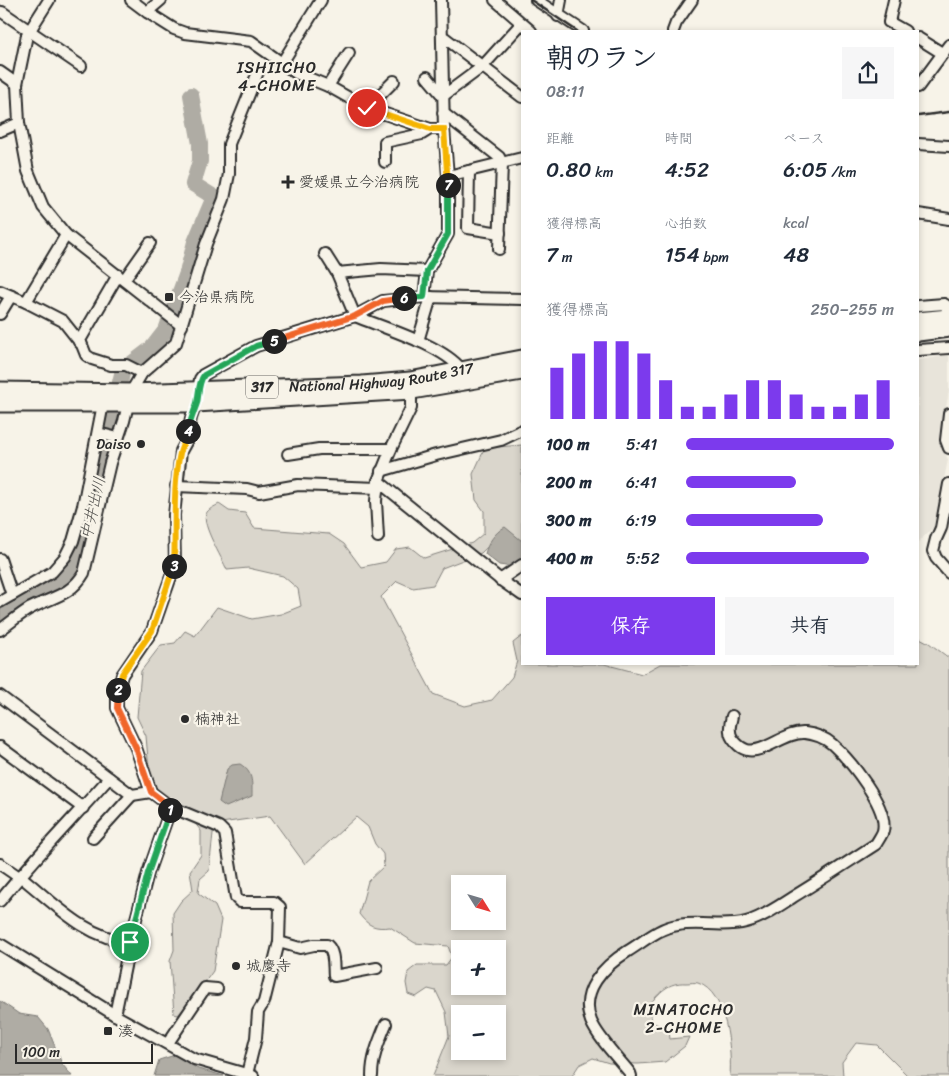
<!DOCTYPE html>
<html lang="ja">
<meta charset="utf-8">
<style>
:root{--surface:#fff;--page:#f6f6f7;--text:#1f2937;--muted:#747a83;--accent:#7c3aed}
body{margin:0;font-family:Sriracha,"Klee One",sans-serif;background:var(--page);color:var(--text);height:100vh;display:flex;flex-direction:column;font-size:19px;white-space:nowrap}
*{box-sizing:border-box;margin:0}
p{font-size:16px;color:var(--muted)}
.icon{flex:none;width:28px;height:28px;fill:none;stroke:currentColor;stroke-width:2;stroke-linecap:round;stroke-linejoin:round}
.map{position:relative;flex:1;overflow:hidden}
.sheet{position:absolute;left:521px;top:30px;width:398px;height:635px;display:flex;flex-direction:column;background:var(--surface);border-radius:0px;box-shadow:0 2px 8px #0003}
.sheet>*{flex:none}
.needle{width:32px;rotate:127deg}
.controls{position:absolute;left:451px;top:875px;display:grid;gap:10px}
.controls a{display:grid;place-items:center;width:55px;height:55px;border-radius:0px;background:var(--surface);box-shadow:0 2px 8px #0003;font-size:25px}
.scale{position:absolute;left:15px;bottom:12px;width:138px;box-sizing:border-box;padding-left:5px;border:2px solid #2b2b2b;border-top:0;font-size:14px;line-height:18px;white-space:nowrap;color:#2b2b2b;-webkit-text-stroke:4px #f7f3e8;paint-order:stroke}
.pin{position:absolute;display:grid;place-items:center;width:42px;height:42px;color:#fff;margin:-21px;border:2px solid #fff;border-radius:50%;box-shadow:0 1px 5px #0007}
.km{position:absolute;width:25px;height:25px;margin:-12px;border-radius:50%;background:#222;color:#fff;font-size:14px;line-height:25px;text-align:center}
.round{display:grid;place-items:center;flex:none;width:52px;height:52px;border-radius:0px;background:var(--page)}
.summary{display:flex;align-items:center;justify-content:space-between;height:85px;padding:0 25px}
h1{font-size:28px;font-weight:600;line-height:38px}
.figures{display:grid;grid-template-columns:repeat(3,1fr);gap:8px;height:85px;padding:5px 25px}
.figures div{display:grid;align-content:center}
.figures b{font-size:21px;font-weight:600}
.figures small{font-size:14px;font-weight:400}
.figures p{font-size:14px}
.chart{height:140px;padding:10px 25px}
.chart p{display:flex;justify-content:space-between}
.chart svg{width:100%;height:90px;margin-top:5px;stroke:var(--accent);stroke-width:6}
.primary-button{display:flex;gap:10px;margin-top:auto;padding:10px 25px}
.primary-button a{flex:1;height:58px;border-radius:0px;background:var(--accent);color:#fff;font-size:20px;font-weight:600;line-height:58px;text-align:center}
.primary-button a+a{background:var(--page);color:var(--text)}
ul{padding:0 25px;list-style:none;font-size:16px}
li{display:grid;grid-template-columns:80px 60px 1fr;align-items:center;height:38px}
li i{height:12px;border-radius:6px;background:var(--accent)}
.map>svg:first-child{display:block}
</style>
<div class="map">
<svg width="949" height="1076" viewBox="0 0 949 1076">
<rect width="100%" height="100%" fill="#f7f3e8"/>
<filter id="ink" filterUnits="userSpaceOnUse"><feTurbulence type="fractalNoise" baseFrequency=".02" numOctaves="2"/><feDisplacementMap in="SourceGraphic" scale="10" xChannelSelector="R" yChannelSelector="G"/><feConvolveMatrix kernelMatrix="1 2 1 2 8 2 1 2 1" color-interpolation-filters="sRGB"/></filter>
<g filter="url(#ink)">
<polygon fill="#e8e4da" points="949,355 949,391 940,442 948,460 934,527 918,542 918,360"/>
<path fill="#dad6cc" stroke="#82807c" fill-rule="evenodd" d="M522,445V543L505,530L481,553L442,568L433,585L413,588L397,581L381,597L433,694L465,706L492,700L512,677L517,661L513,643L522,636V664H604L642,674L660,664H918V637L929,643L949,658V1076H908L877,1045L856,1043L842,1062L843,1076H730C732,1051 727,992 698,983C695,982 690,983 686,983C668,982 660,992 649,1005L652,1022L669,1030L670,1039L689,1037L685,1046L665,1062L638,1064L609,1063L593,1058L579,1065L572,1076H433L449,1036L446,1012L436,991L428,989L416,997L408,994L406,983L408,972L417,965H446L452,957L448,946L415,943L390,927C375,929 368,926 359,914L368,881L384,866L383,854L375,844L368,827L356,817L305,864L270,816L214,824L209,871L200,879L198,893L215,906L221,920L213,971L194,997L178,1015L174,1014L170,961L174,950L173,913L181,901L193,890L190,871L201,855V831L184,809L155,789L149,771L146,736L137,717L141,671L161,645L175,643L185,631L195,636L217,607L252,619L281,614L301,606L298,589L283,576L248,568L227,570C222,558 201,524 206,514C208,509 214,507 219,504L229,511L245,513L254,528L329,534L344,544L361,567L386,562L396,549L410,547L424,558L472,543L484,533V511L476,500L473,474L485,448ZM460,884H498V921H460ZM460,949H498V986H460ZM460,1014H498V1051H460Z"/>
<g fill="#afaca4" stroke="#7a7874">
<polygon points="108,415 119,417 85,562 75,578 65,588 0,623 0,607 54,576 61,570 75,548"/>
<path d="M505,527L522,541V558L513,567L499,565L485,554C487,544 495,532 505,527Z"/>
<path d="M240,764C253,772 252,781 252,796L226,807L219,802L227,769L232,765Z"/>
<polygon points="0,1001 19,1014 38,1017 48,1029 62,1064 72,1076 0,1076"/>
<polygon points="175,1055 198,1069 224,1076 154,1076 159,1060"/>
</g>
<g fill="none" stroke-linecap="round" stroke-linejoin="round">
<polyline stroke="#afaca4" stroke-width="16" points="107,435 123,370 152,348 166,330 187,273 195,242 214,197 193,184 200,161 200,144 191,95"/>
<defs>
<g id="minor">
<polyline points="49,0 27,35 17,84 19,123 28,171 43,207 66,235 182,326"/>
<polyline points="131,0 147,12 174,29 185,33 251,41 296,73 328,86 367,108 430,129 444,129"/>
<polyline points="495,0 531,31"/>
<polyline points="536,0 583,31"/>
<polyline points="894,0 889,22 905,31"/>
<polyline points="2,12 81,66"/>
<polyline points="147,12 161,0"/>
<polyline points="558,16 561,0"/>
<polyline points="673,31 676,23 692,0"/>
<polyline points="445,38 522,97"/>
<polyline points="918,38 942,53"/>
<polyline points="282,63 321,0"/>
<polyline points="0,72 17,84"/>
<polyline points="427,77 443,96 482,67 521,24"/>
<polyline points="328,86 349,53"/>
<polyline points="918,87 949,45"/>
<polyline points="367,108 394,81"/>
<polyline points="443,113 499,157 502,163 499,249"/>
<polyline points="0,131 19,123"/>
<polyline points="918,144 949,146"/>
<polyline points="385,162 385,142 422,134 430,129"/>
<polyline points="469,171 468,228 500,233"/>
<polyline points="448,176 522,158"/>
<polyline points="918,214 949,219"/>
<polyline points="325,254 337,273"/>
<path d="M427,271L381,269L337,273L355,316C384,328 442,345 461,369V373"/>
<polyline points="124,280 150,243"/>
<polyline points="0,291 26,302 63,321 82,345 86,355 92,359 111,365 126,365 142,373"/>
<polyline points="424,297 427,271 448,234 448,176 444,129 441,0"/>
<polyline points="26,302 66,235"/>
<polyline points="918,306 944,304 947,306 946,323"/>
<polyline points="0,314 11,296"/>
<polyline points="418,341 431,297"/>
<polyline points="79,342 118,275"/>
<polyline points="918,350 949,348"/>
<polyline points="949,414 946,440 949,448"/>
<polyline points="98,433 118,438"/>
<polyline points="288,454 319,449 391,449"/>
<polyline points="381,471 436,455 501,440 522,430"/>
<polyline points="378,481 502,581 522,595"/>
<polyline points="176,486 247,489 259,492 298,485 378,488"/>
<polyline points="378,537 376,501 378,481 391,449 411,408 411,385"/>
<polyline points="0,559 12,595"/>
<polyline points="949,573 936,558 933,551 936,539 941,528 949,484"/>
<polyline points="500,580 522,565"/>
<polyline points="0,602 52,572 65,557 73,541 83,506 103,404"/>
<path d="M0,630C10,623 19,615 29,609C51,597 71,596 84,573L110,463L124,421L131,392L142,373L176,343L206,244L224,199L229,174V144L258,72"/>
<polyline points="0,696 132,795 151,792 171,807 148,873 130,942 115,1015"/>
<polyline points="0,747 83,808"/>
<polyline points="151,792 136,748 117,708 117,693 122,675 152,631 175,565 174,515 181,451 186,442 191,418 196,404 200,379 203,375 256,346 355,316 383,301 424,297 522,299"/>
<polyline points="171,807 219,827 225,833 236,898 240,902 274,902 280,907 279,942 264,1002 258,1012 256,1038 247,1074"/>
<polyline points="93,838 132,795"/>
<polyline points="0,864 19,877"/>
<path d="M20,876C53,902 86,939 130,942"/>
<path d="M0,901C34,858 73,819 109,778"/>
<path d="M279,942L300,948L314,945H327C335,952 333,966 334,976L377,968"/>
<polyline points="0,944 115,1015 194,1059 253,1076"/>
<polyline points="168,1043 205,988 217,989"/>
<path d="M372,1076C372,1057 379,1041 386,1024"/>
<path d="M631,1076L630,1073C618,1058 598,1038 591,1021C579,991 604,966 628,951C643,942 660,927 678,925C700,921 724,928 746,922C762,918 779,906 793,897C821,880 848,862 876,844C878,840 882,835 883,831C889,807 849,759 832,744C825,738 814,734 805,733C786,731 764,754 747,750C739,748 730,738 730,731C729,727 731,721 732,716"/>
</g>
<g id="highway">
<polyline points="918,320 949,317"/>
<polyline points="918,333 949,329"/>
<path id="s1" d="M0,390L131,392L362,384L410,380L522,358"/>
<polyline points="0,404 196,404 412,391 522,372"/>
</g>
</defs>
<use href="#minor" stroke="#2b2b2b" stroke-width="14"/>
<use href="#highway" stroke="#2b2b2b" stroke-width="19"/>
<use href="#minor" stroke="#f7f3e8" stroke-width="10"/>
<use href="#highway" stroke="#f7f3e8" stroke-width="15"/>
<g stroke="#2b2b2b" stroke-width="2.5">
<polyline points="531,0 577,31"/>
<polyline points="918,116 949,112"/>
</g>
</g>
</g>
<g fill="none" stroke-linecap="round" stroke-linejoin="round" filter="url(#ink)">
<defs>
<polyline id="split-1" points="130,942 148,873 170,810"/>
<polyline id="split-2" points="118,690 117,708 136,748 151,792 171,807 170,810"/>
<polyline id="split-3" points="118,690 122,674 152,631 174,566"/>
<path id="split-4" d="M174,566C176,528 172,490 180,453C182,445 186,439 188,431"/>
<path id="split-5" d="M188,431C190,421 194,412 197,403C199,394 198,383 204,375L256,346L274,341"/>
<polyline id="split-6" points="274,341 355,316 383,301 404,298"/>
<polyline id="split-7" points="404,298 424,297 427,271 448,234 448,185"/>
<polyline id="split-8" points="367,108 430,129 444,129 448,185"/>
</defs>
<use href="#split-1" stroke="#fff" stroke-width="10"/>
<use href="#split-2" stroke="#fff" stroke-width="10"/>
<use href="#split-3" stroke="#fff" stroke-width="10"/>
<use href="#split-4" stroke="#fff" stroke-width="10"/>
<use href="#split-5" stroke="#fff" stroke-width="10"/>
<use href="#split-6" stroke="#fff" stroke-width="10"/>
<use href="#split-7" stroke="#fff" stroke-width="10"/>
<use href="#split-8" stroke="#fff" stroke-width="10"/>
<use href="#split-1" stroke="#22a559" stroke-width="6"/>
<use href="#split-2" stroke="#f0652b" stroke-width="6"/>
<use href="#split-3" stroke="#f5b400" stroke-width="6"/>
<use href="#split-4" stroke="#f5b400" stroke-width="6"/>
<use href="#split-5" stroke="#22a559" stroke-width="6"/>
<use href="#split-6" stroke="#f0652b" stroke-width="6"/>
<use href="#split-7" stroke="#22a559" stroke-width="6"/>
<use href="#split-8" stroke="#f5b400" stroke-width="6"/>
</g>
<g fill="#2b2b2b" stroke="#f7f3e8" stroke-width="2">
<path d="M285.5 174.5h5v5h5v5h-5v5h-5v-5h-5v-5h5z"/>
<rect x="164" y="292" width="10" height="10" rx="2.5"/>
<circle cx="141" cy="444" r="5"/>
<circle cx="185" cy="719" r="5"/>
<circle cx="236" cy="966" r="5"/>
<rect x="103" y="1026" width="10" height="10" rx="2.5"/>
</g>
<g text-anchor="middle" stroke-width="4.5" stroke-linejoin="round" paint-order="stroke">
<rect fill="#f7f3e8" stroke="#686764" stroke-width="1" x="246" y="375.5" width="32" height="23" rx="4"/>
<g font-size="14" font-weight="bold" fill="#2b2b2b">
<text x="262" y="392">317</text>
</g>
<g font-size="15" fill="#2b2b2b" stroke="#f7f3e8" text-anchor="start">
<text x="299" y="187">愛媛県立今治病院</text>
<text x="179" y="302">今治県病院</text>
<text x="131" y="449" text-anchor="end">Daiso</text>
<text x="195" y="724">楠神社</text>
<text x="246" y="971">城慶寺</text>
<text x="118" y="1036">湊</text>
</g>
<g font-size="15" fill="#2b2b2b" stroke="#f7f3e8">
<text dy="5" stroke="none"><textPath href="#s1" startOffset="382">National Highway Route 317</textPath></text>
</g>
<g font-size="16" letter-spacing="1" fill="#2b2b2b" stroke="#f7f3e8">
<text x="277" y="73">ISHIICHO<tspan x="277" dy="18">4-CHOME</tspan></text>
<text x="684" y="1015">MINATOCHO<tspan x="684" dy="18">2-CHOME</tspan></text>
</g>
<g font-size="16" font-style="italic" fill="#53524f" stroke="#f7f3e8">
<text transform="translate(92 508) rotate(-77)" y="6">中井出川</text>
</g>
</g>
</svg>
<div class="controls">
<a><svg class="needle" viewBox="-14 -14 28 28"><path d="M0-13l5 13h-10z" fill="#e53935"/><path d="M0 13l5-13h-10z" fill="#747a83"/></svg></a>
<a>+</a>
<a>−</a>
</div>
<div class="scale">100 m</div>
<div class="pin" style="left:130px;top:942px;background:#1e9e55"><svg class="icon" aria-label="arrive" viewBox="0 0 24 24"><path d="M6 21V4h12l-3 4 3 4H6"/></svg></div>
<div class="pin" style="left:367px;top:108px;background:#d93025"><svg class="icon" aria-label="check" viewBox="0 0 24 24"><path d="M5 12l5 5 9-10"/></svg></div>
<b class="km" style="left:170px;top:810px">1</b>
<b class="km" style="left:118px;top:690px">2</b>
<b class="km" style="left:174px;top:566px">3</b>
<b class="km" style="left:188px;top:431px">4</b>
<b class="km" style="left:274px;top:341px">5</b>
<b class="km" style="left:404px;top:298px">6</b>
<b class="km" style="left:448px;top:185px">7</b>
<section class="sheet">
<div class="summary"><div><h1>朝のラン</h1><p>08:11</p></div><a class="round"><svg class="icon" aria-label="share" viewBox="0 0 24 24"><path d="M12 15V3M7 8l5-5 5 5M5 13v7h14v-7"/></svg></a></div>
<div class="figures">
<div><p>距離</p><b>0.80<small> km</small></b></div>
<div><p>時間</p><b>4:52</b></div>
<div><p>ペース</p><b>6:05<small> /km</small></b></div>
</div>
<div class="figures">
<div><p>獲得標高</p><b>7<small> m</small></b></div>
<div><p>心拍数</p><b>154<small> bpm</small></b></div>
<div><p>kcal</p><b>48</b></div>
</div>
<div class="chart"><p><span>獲得標高</span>250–255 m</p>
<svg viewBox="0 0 160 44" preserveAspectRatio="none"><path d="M5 44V19M15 44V12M25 44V6M35 44V6M45 44V12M55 44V25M65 44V38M75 44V38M85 44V32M95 44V25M105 44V25M115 44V32M125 44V38M135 44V38M145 44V32M155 44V25"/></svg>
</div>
<ul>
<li><b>100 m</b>5:41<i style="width:100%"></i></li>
<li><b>200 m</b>6:41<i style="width:53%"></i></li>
<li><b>300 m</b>6:19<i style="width:66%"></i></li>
<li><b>400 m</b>5:52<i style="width:88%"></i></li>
</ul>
<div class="primary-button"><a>保存</a><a>共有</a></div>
</section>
</div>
